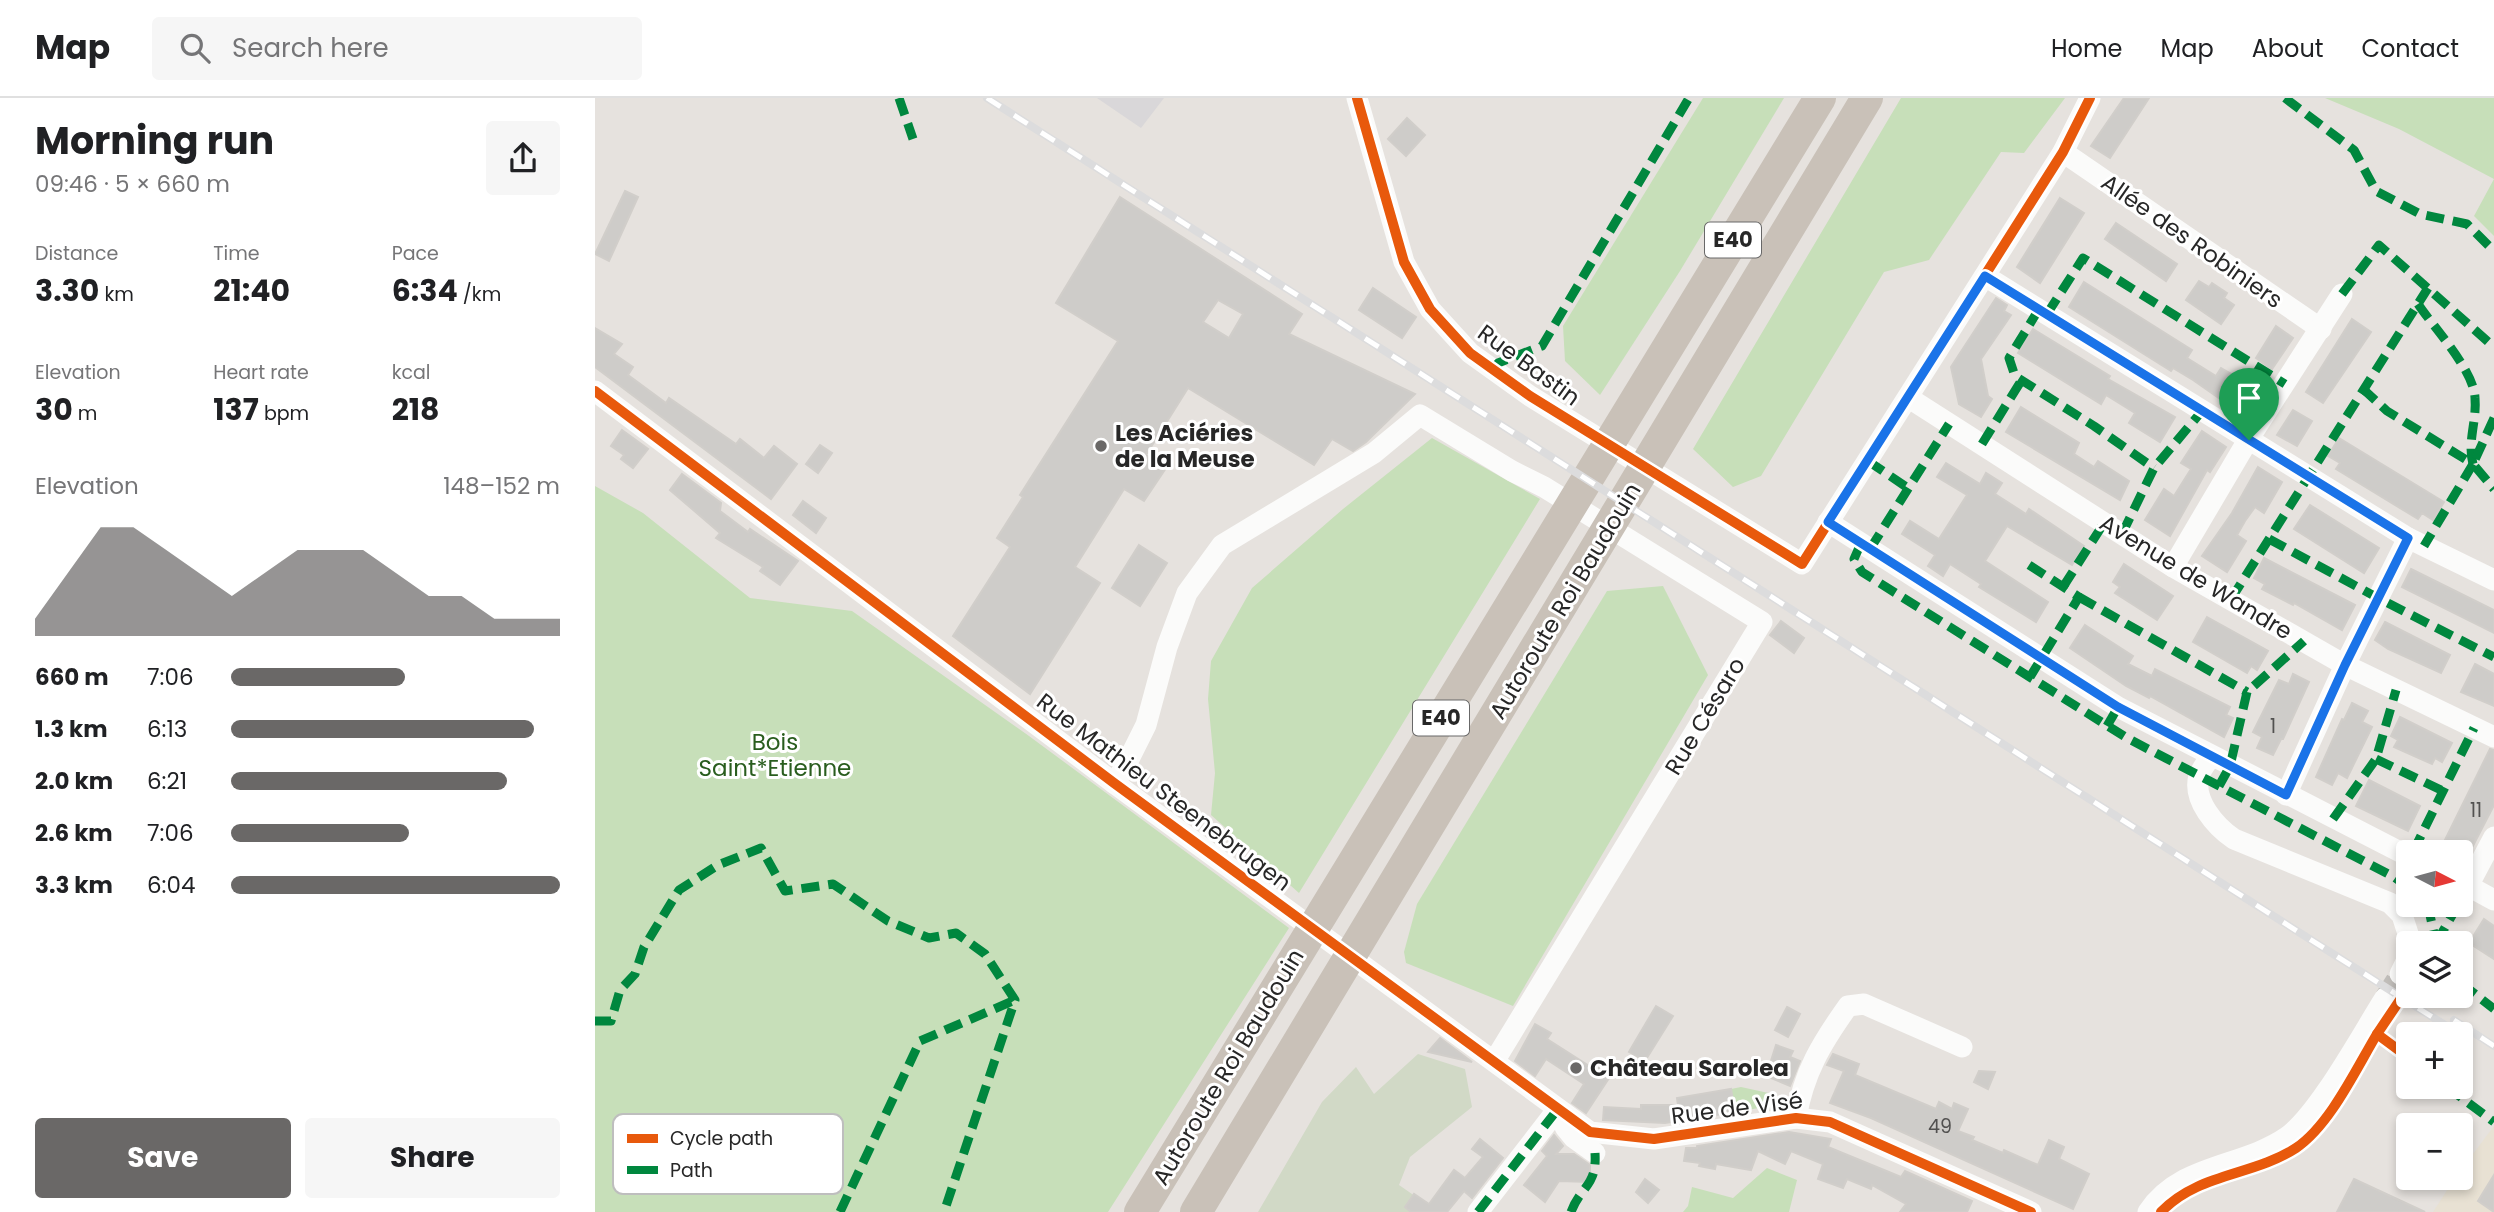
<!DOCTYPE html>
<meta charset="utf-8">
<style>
:root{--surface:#fff;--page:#f6f6f6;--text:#202124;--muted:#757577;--line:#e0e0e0;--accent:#6a6867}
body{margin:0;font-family:Poppins,sans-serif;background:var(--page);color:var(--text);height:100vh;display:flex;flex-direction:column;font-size:26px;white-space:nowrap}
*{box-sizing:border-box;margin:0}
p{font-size:23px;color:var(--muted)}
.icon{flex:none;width:38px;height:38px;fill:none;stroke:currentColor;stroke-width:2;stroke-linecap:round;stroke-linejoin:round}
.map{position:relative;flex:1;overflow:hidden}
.panel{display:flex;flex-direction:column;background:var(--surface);width:595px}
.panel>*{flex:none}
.needle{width:46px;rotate:96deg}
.tools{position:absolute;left:1801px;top:742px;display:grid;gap:14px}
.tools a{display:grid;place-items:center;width:77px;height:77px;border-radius:7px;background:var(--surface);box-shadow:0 4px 10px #0003;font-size:35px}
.pin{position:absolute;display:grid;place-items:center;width:60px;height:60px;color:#fff;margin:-72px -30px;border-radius:50% 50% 50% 0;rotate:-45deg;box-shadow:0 0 7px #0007}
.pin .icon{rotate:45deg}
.round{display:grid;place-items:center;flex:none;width:74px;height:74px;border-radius:7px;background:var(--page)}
.overview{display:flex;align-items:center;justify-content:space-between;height:119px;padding:0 35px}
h1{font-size:38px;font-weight:700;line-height:52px}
.metrics{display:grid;grid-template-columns:repeat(3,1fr);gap:10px;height:119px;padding:7px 35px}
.metrics div{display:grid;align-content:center}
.metrics b{font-size:30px;font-weight:700}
.metrics small{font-size:19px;font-weight:400}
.metrics p{font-size:19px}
.chart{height:196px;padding:14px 35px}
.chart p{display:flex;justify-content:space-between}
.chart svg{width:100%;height:126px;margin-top:7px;fill:var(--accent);opacity:.7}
.action{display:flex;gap:14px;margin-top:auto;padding:14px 35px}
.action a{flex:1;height:80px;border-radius:7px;background:var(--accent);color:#fff;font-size:28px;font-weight:700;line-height:80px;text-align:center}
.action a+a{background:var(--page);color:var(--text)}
ul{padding:0 35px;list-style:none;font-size:23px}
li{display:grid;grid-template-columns:112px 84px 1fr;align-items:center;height:52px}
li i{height:18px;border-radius:9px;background:var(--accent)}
header{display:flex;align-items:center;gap:42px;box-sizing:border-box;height:98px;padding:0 35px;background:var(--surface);border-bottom:2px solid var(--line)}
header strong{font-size:33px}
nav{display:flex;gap:38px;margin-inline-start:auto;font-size:24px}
.search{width:490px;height:63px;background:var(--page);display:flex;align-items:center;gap:18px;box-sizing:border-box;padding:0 24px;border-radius:7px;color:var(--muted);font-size:26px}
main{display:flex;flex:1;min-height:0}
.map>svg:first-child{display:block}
</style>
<header>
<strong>Map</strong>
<div class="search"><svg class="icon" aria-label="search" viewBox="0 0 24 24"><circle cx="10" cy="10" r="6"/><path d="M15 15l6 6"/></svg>Search here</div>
<nav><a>Home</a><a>Map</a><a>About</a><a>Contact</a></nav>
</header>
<main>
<section class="panel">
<div class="overview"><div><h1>Morning run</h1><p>09:46 · 5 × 660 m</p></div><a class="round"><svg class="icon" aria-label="share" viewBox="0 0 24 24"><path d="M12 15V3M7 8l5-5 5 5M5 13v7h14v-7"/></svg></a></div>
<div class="metrics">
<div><p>Distance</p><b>3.30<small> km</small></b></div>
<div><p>Time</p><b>21:40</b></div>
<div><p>Pace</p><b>6:34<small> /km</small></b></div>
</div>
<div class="metrics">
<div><p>Elevation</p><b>30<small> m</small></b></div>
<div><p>Heart rate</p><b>137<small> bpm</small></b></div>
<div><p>kcal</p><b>218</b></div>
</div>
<div class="chart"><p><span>Elevation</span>148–152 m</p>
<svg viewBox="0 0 160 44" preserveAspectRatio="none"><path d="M0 44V38L10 22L20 6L30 6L40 14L50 22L60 30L70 22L80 14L90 14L100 14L110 22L120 30L130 30L140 38L150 38L160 38V44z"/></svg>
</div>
<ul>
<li><b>660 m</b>7:06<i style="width:53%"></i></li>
<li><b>1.3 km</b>6:13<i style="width:92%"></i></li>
<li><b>2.0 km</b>6:21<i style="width:84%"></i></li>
<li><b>2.6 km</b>7:06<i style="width:54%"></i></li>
<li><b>3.3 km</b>6:04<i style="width:100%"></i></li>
</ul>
<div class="action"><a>Save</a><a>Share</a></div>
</section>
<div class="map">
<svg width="1899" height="1114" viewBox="0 0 1899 1114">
<rect width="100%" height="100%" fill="#e6e2de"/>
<polygon fill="#d9d7d9" points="502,0 569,0 546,30"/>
<polygon fill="#e8e1d3" points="1899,1028 1899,1114 1838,1114 1860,1080 1866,1080 1866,1072"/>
<g fill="#c7dfb9">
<polygon points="1108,0 1189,0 1085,173 1005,297 970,263 968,228"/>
<polygon points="1306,0 1470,0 1429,55 1406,54 1334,162 1289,174 1166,378 1138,389 1098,351"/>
<polygon points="1730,0 1899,0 1899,138 1879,118 1899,81 1804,31"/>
<polygon points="837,340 945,401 704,795 616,717 620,675 613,601 616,563 657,490 748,411"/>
<polygon points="0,388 48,415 155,500 257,513 434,638 694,830 513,1114 0,1114"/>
<polygon points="1068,488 1113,577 918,908 811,865 809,854 822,806 1012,493"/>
<polygon points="1146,989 1178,996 1176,1008 1140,1014 1136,991"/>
<polygon points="1172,1070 1202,1082 1194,1114 1088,1114 1093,1108 1097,1089 1138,1100"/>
</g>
<polygon fill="#d1d9c6" points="823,956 870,971 877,1009 815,1059 804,1087 843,1114 663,1114 727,1004 761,969 779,996"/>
<g fill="#ceccc9" stroke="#d1ceca" stroke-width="2" fill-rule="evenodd">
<polygon points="1529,0 1554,0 1515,60 1496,48"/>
<polygon points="812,20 830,37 811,58 793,41"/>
<polygon points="30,93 43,99 14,163 0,156"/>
<path d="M525,99L707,216L694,236L820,296L771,344L758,353L737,341L719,367L593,290L551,357L571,370L549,403L529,391L480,469L505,485L435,596L358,538L415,449L402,440L428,399L425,397L523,243L461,205ZM623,202L648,216L634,240L608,224Z"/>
<polygon points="1465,100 1489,115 1445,185 1422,169"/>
<polygon points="1521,125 1582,166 1571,183 1510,141"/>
<polygon points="1604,183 1614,189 1617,185 1632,195 1629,200 1639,207 1626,226 1591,202"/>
<polygon points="1489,184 1597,252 1592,260 1621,278 1626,270 1656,287 1641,312 1598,282 1578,270 1576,273 1474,209"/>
<polygon points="778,190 821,219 807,240 764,212"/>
<polygon points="1401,200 1412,207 1409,213 1416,217 1386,261 1393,298 1397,301 1386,319 1364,306 1356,269"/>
<polygon points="1757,221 1776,234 1728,305 1711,294"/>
<polygon points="1681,228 1698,240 1677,271 1661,260"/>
<polygon points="0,230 27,246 19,256 38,269 33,277 71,305 74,300 141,346 145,341 169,360 179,348 202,366 176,401 0,269"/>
<polygon points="1438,231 1515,278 1513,281 1580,319 1565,344 1534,325 1540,315 1511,297 1506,306 1423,255"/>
<polygon points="1426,309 1484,345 1479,356 1499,369 1503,363 1534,383 1525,402 1411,334"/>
<polygon points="1698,312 1717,323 1702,348 1682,337"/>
<polygon points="27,332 53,351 38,370 26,361 29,357 16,348"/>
<polygon points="1607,333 1631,349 1615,374 1612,372 1575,438 1550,422 1569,391 1579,398 1596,371 1586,365"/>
<polygon points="1744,340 1849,404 1838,422 1827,415 1823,421 1741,371 1745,365 1733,358"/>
<polygon points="225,347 237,355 223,375 211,366"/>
<polygon points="1351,365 1385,386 1391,375 1407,385 1400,396 1431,416 1434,411 1489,448 1477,467 1412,428 1390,463 1453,504 1441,524 1384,489 1386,486 1355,466 1348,478 1333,468 1340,457 1307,436 1315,423 1344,441 1372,397 1342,379"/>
<polygon points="1663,369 1687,384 1669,415 1660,409 1650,423 1642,437 1651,443 1632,474 1607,458 1637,415"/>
<polygon points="87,376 126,405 125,413 153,434 155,431 203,463 185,487 165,473 168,469 121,440 125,435 75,392"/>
<polygon points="208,403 231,420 221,435 198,417"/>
<polygon points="1715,407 1784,450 1769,475 1699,431"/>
<polygon points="544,447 572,465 545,508 517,490"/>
<polygon points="1669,460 1760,507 1747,532 1699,505 1698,507 1667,491 1670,486 1659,480"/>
<polygon points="1529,466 1578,498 1562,522 1520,495 1525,489 1518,484"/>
<polygon points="1816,471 1899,512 1899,535 1807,489"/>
<polygon points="1612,519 1673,553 1662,572 1656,568 1652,575 1598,544"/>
<polygon points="1186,523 1209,540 1199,555 1175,537"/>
<polygon points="1790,524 1855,557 1846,575 1793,551 1780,542"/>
<polygon points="1490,527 1538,558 1533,566 1557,578 1560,571 1635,609 1631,617 1638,620 1629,639 1555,598 1554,600 1531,588 1475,550"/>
<polygon points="1880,566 1899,576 1899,608 1866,594"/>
<polygon points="1698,576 1714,584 1688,641 1686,641 1678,657 1662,650 1667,639 1658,634 1684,582 1694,586"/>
<polygon points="1757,605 1773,613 1767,624 1777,629 1752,680 1743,675 1737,687 1721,679 1747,621 1749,622"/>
<polygon points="1805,619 1857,645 1847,664 1840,660 1837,666 1799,649 1803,642 1796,638"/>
<polygon points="1895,651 1899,652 1899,707 1866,771 1866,754 1844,754"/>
<polygon points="1774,682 1825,708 1813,733 1761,708"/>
<polygon points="1889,821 1899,828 1899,861 1874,845"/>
<polygon points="1061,908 1078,918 1050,963 1034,954"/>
<polygon points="1192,909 1205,916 1193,939 1180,932"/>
<polygon points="940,926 956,935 952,941 999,971 1003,965 1018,974 991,1015 977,1005 989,986 951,961 940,978 920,963"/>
<polygon points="845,940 877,964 833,954"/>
<polygon points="1181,947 1198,953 1195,959 1205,963 1195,988 1176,980 1181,969 1175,966"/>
<polygon points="1238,956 1264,966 1260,977 1341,1011 1344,1004 1357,1011 1359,1005 1373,1011 1363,1033 1379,1039 1377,1042 1408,1055 1409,1052 1443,1067 1454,1042 1469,1049 1464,1061 1494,1076 1478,1111 1276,1020 1235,1005 1249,973 1232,967"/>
<polygon points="1384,973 1400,974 1393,991 1379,984"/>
<polygon points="1136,991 1140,1014 1070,1025 1008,1022 1009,1009 1046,1011 1046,1007 1083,1007 1082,1000"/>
<polygon points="1194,1034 1236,1041 1233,1049 1250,1056 1306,1079 1310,1073 1377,1103 1372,1114 1305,1114 1311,1106 1277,1087 1276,1091 1252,1081 1248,1090 1223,1081 1228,1066 1196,1053 1190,1066 1163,1053 1156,1072 1121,1066 1120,1071 1104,1068 1105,1065 1089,1063 1091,1050 1102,1050 1102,1048"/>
<polygon points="959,1037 968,1048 961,1056 979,1056 995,1067 995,1084 964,1083 950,1104 929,1087 952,1058 947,1053"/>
<polygon points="885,1041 908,1060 877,1100 869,1093 852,1114 816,1114 810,1109 819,1096 834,1106 859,1072 870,1080 888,1059 877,1051"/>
<polygon points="1899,1077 1899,1114 1883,1103"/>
<polygon points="1050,1081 1064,1092 1053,1105 1041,1094"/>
<polygon points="1759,1081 1830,1114 1742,1114"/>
</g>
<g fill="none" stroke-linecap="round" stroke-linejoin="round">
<polyline stroke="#c0bdb9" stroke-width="21" stroke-dasharray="21 10" stroke-linecap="butt" points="1790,900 1805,876"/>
<g stroke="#fbfbfa" stroke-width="21">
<polyline points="762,0 809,164 835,211 875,255 935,298 1207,466 1468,54 1495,0"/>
<polyline points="1468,54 1726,231"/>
<polyline points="1390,178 1813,440 1899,482"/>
<polyline points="0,293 519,685 995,1034 1059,1041 1201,1020 1235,1024 1436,1114"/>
<polyline points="1314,300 1578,469 1750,567 1899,639"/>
<polyline points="1233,424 1523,609 1813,758"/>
<polyline points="1578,469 1653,342 1747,196"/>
<path d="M1616,658C1612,664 1606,671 1604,678C1597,702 1621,729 1639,741L1795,805L1807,817L1816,845"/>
<polyline points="519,685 530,669 551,627 572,549 592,495 627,447 779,355 825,317 917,373 949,389 1167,524 900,962"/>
<polyline points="1691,697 1750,567 1813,440"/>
<polyline points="1866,784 1899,802"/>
<polyline points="1873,788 1899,739"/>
<polyline points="1805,876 1813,860"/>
<path d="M1201,1020C1209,974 1226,946 1253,908L1269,906L1367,949"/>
<polyline points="970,1029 979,1040 1000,1055"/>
<polyline points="883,1114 962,1012"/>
<path d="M1553,1114C1586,1065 1647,1070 1692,1039C1724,1016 1767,936 1790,900"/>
</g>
<g stroke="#c9c1b8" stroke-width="32">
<polyline points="545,1114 1225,0"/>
<polyline points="601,1114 1272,0"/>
</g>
<defs>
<g id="rail">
<polyline points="392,0 1864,936"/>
<polyline points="1859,922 1899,948"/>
</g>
</defs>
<use href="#rail" stroke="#dcdcdd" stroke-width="8"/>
<use href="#rail" stroke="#fff" stroke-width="5" stroke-dasharray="16" stroke-linecap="butt"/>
<g stroke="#00873e" stroke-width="9" stroke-dasharray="18 9" stroke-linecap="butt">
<polyline points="304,0 318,41"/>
<polyline points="1690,0 1759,52 1781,93 1825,116 1872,126 1899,153"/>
<polyline points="1747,196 1784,147 1899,249"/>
<path d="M1823,206C1839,230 1879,272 1880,300C1882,323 1872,344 1878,366"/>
<polyline points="1444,211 1414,260 1420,278 1499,328 1559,370"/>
<polyline points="1452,216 1488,160 1690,286"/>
<polyline points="898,272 903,265 947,248 1094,0"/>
<polyline points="1767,290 1792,313 1878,366 1829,448"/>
<polyline points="1899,320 1878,366 1899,391"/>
<polyline points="1387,346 1426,283"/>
<polyline points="1273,363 1313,390"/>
<polyline points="1527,436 1559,370 1607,313"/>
<polyline points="1674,441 1783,500 1899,559"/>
<polyline points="1266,445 1259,461 1267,474 1532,640 1799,779 1813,789"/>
<polyline points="1275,451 1354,326"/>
<polyline points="1434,467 1484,499 1435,579"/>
<polyline points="1468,489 1509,425"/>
<polyline points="1484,499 1652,594"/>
<polyline points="1636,501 1833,190"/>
<polyline points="1512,628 1523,609"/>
<polyline points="1781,661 1848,693"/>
<polyline points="1624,688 1635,668 1652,594 1709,543"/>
<polyline points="1738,721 1781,661 1801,592"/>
<polyline points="1818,754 1879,630"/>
<polyline points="1866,802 1873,788"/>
<polyline points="1829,807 1835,817 1841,845"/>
<polyline points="1841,845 1863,807"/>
<polyline points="1866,885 1899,911"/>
<polyline points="0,923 16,923 25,892 40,876 49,849 84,792 123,767 166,750 190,793 238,786 293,823 334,840 361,835 390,856 420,902 349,1114"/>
<polyline points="1852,989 1899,1024"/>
<polyline points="245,1114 325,943 420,902"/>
<polyline points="883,1114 962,1012"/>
<path d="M976,1114C986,1087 1002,1089 1000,1055"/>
</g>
<defs>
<g id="cycleway">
<polyline points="762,0 809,164 835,211 875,255 935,298 1207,466 1468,54 1495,0"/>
<polyline points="0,293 519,685 995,1034 1059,1041 1201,1020 1235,1024 1436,1114"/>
<polyline points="1813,890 1782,936 1813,959"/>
<path d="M1566,1114C1603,1075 1658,1078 1701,1050C1735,1027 1761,971 1782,936"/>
</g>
</defs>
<use href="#cycleway" stroke="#fff" stroke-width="15"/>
<use href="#cycleway" stroke="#e8590c" stroke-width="10"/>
</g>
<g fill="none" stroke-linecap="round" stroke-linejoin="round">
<defs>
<polygon id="route" points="1390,178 1813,440 1750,567 1691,697 1523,609 1233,424"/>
</defs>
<use href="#route" stroke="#fff" stroke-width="14"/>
<use href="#route" stroke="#1a73e8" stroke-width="9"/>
</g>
<g fill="#6a6867" stroke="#fff" stroke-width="2.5">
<circle cx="506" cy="348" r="7"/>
<circle cx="981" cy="970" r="7"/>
</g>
<g text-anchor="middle" stroke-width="6" stroke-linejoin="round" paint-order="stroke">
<g font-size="19" fill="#525150">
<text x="1678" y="635">1</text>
<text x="1881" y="719">11</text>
<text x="1345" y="1035">49</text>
</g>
<g fill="#fff" stroke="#686868" stroke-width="2">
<rect x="1110" y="124.5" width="56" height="35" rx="5"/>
<rect x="818" y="602.5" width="56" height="35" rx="5"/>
</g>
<g font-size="21" font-weight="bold" fill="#272727">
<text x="1138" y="149">E40</text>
<text x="846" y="627">E40</text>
</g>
<g font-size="23" fill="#272727" stroke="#fff">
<text transform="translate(1597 143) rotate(35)" y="8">Allée des Robiniers</text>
<text transform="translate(934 267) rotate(36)" y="8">Rue Bastin</text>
<text transform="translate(1601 479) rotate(31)" y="8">Avenue de Wandre</text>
<text transform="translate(970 503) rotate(-59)" y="8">Autoroute Roi Baudouin</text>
<text transform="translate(1110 618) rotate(-59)" y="8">Rue Césaro</text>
<text transform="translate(569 694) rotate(37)" y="8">Rue Mathieu Steenebrugen</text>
<text transform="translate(633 969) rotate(-59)" y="8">Autoroute Roi Baudouin</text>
<text transform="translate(1142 1010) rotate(-7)" y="8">Rue de Visé</text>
</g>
<g font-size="23" font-weight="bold" fill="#272727" stroke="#fff" text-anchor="start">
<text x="520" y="343">Les Aciéries<tspan x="520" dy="26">de la Meuse</tspan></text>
<text x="995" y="978">Château Sarolea</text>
</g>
<g font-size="23" fill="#295d1e" stroke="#fff">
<text x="180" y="652">Bois<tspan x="180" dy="26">Saint*Etienne</tspan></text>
</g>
</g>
<rect x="18" y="1016" width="230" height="80" rx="10" fill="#fff" stroke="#bebebe" stroke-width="2"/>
<rect x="32" y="1036" width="31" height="9" fill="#e8590c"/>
<rect x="32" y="1068" width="31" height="8" fill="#00873e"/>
<g font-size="19" fill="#272727">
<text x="75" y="1047">Cycle path</text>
<text x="75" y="1079">Path</text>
</g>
</svg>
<div class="tools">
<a><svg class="needle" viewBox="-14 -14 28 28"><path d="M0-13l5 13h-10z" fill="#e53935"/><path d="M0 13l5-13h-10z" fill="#757577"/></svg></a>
<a><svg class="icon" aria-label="layers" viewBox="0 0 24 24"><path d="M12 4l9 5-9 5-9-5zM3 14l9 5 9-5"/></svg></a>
<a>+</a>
<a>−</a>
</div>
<div class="pin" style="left:1654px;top:342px;background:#1e9e55"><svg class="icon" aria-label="arrive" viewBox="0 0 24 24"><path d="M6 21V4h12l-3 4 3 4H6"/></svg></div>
</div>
</main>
